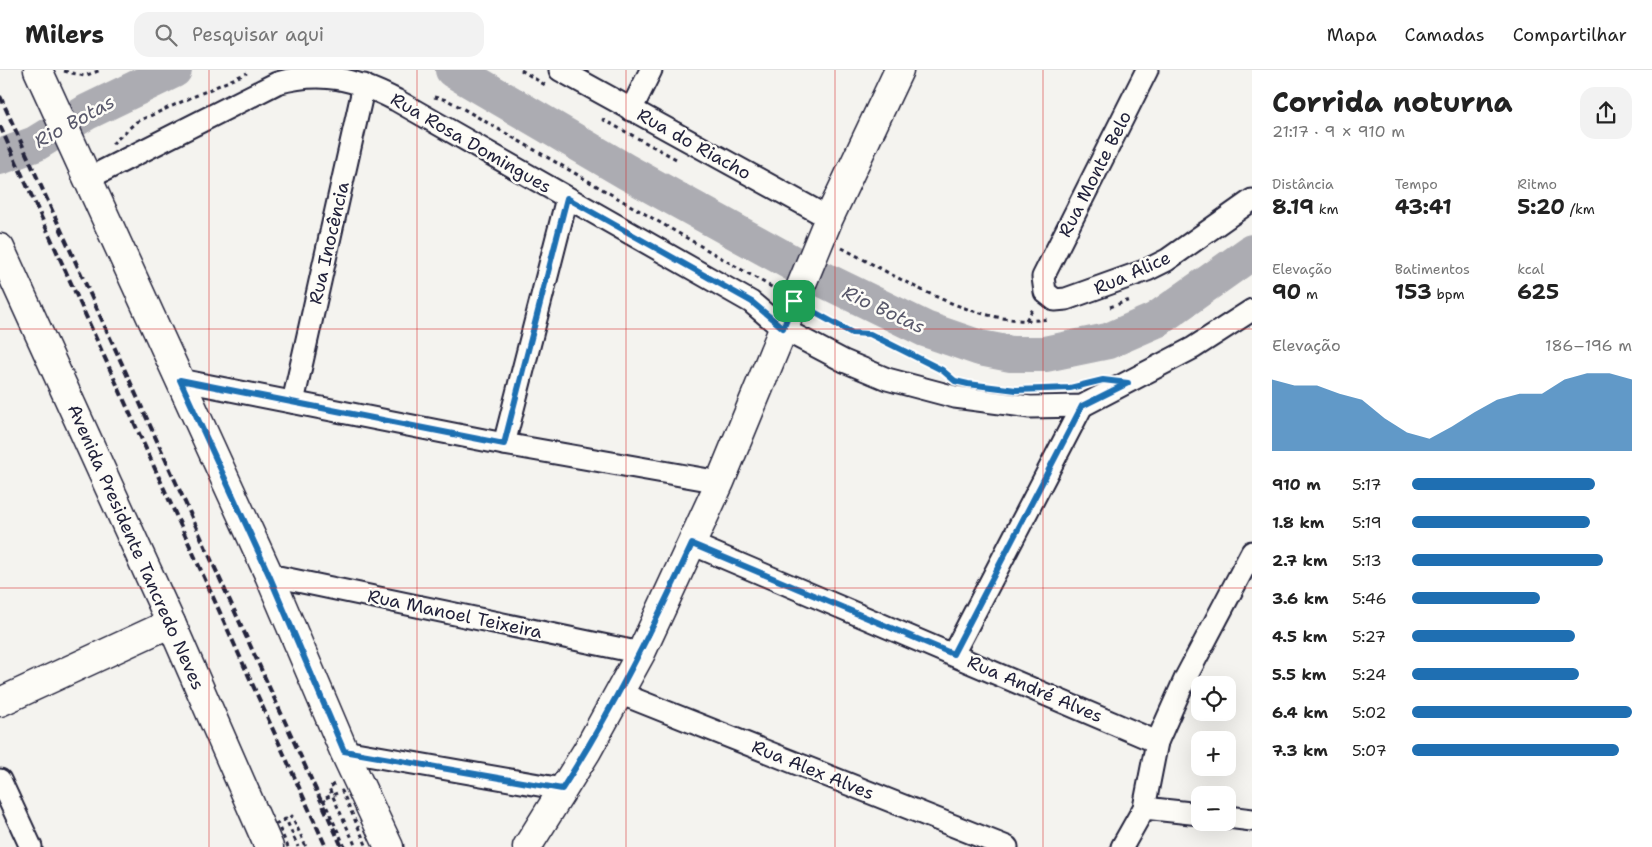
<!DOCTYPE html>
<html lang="pt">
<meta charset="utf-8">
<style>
:root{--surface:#fff;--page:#f2f2f2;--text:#222;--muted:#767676;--line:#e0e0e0;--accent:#1f6fb2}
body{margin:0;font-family:"Shantell Sans",sans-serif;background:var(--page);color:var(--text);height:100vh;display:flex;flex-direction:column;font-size:19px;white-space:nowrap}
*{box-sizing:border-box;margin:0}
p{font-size:16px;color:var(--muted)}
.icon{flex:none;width:28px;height:28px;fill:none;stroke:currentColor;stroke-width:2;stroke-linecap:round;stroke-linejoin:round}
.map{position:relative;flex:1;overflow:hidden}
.sheet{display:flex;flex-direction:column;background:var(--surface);width:400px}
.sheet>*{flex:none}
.fabs{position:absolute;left:1191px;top:606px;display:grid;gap:10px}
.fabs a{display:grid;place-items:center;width:45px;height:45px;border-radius:10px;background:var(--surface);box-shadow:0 5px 20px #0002;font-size:25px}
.pin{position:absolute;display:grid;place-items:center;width:42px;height:42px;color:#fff;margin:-21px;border-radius:10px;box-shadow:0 2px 8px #0006}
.round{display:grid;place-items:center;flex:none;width:52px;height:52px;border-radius:15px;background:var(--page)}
.headline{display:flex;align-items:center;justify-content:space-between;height:85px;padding:0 20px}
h1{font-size:28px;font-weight:700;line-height:38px}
.metrics{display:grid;grid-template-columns:repeat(3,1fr);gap:8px;height:85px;padding:5px 20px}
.metrics div{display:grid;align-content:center}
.metrics b{font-size:21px;font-weight:700}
.metrics small{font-size:14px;font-weight:400}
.metrics p{font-size:14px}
.chart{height:140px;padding:10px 20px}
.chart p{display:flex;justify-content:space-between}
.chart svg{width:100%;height:90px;margin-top:5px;fill:var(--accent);opacity:.7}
ul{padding:0 20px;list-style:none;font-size:16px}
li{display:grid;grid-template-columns:80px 60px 1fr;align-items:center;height:38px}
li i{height:12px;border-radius:6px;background:var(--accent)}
header{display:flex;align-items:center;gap:30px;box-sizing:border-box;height:70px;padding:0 25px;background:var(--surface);border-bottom:1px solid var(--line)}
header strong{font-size:24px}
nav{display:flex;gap:28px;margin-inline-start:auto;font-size:18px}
.search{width:350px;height:45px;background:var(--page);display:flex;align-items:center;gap:12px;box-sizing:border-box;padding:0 18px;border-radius:15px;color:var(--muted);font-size:19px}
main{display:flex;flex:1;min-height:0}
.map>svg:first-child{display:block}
</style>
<header>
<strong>Milers</strong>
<div class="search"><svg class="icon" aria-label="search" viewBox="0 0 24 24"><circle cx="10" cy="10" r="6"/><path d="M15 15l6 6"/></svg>Pesquisar aqui</div>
<nav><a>Mapa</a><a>Camadas</a><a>Compartilhar</a></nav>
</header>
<main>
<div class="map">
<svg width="1252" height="777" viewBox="0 0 1252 777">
<rect width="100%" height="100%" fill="#f4f3ef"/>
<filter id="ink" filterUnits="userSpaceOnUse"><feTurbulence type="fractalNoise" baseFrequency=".02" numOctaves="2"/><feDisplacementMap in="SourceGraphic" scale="10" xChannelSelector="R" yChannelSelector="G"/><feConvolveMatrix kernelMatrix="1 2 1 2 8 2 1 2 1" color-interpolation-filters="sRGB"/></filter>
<g filter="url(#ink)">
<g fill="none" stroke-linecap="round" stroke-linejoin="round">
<g stroke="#acacb2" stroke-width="36">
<polyline points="453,0 627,102 814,205 925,259 980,278 1011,284 1045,284 1108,271 1156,250 1252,182"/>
<polyline points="0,87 35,74 87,42 174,0"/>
</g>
<defs>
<g id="street">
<polyline points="560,0 829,148"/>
<polyline points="1147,0 1043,207 1045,222 1055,230 1066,229 1147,200 1167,190 1252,130"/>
<polyline points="631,40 651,0"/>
<path d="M89,108L277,13C322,0 355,9 396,30L751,232L783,259L844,291L887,309L955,327L1030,337L1082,336L1193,278L1252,240"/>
<polyline points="180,310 504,374 720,412"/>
<polyline points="293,332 364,15"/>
<polyline points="504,374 567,128"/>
<polyline points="692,474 1157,672"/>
<polyline points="269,505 641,583"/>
<polyline points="953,584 1082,336"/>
<polyline points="619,623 1007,777"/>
<polyline points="344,681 562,719"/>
<polyline points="0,710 31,777"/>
<polyline points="1144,738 1200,744"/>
<polyline points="1228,747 1252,750"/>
<polyline points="1122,777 1144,738 1157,672 1186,607 1252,482"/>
</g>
<g id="secondary">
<polyline points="38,0 269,505 344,681 389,777"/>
<polyline points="0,178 171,553 269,777"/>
<polyline points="0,632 171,553"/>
<polyline points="527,777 587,681 641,583 720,412 829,148 899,0"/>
</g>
</defs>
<use href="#street" stroke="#22223b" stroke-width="25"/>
<use href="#secondary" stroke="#22223b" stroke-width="31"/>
<g stroke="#22223b" stroke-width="3" stroke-dasharray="4 4" stroke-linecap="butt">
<polyline points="521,0 545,15"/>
<polyline points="64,1 84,6 101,0"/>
<polyline points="434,27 447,30 462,38 775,219"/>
<polyline points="602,49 678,90"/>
<polyline points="112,74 136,52 247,3"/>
<path d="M842,178C902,209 978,259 1048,249"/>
<polyline points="1110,237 1130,230"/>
<polyline points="815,242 852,263 871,264 943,302"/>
<polyline points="1026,250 1033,239"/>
<polyline points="334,714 329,718 356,777"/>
<polyline points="283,751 286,749 298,777"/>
</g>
<use href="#street" stroke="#fdfcf7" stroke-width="21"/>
<use href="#secondary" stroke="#fdfcf7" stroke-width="28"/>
<g stroke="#22223b" stroke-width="4" stroke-dasharray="8 4" stroke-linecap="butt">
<polyline points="0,26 342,777"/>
<polyline points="0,56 326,777"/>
</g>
<g stroke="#22223b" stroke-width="3" stroke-dasharray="4 4" stroke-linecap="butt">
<polyline points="288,777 277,753 292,746 306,777"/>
<polyline points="345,777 323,729 342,721 367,777"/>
</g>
</g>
</g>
<g fill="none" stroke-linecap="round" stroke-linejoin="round" filter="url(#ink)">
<defs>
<path id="route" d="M567,128L752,232L783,258L794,231L852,263L870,264L942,300L955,311L968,314L1016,320L1070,318L1103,310L1128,313L1082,336L953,584L692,474C653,558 612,641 562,719L344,681L269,505L180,310L504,374Z"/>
</defs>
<use href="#route" stroke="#fff" stroke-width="10"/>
<use href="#route" stroke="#1f6fb2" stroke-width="6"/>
</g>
<path fill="none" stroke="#d62828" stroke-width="1" stroke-opacity="0.55" d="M209,0V777M417,0V777M626,0V777M835,0V777M1043,0V777M0,259H1252M0,518H1252"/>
<g text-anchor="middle" stroke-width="5" stroke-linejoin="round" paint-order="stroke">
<g font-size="18" fill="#22223b" stroke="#fdfcf7">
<text transform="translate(471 73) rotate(30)" y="6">Rua Rosa Domingues</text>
<text transform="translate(694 74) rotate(29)" y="6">Rua do Riacho</text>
<text transform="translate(1095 104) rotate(-63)" y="6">Rua Monte Belo</text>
<text transform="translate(329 173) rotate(-77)" y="6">Rua Inocência</text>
<text transform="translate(1132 203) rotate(-24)" y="6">Rua Alice</text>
<text transform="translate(136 477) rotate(66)" y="6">Avenida Presidente Tancredo Neves</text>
<text transform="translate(455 544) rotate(12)" y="6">Rua Manoel Teixeira</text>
<text transform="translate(1035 619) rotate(23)" y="6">Rua André Alves</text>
<text transform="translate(813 700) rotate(22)" y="6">Rua Alex Alves</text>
</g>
<g font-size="19" font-style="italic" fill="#59596b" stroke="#fdfcf7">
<text transform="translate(74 51) rotate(-29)" y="7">Rio Botas</text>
<text transform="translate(884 239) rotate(25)" y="7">Rio Botas</text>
</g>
</g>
</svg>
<div class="fabs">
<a><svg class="icon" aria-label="locate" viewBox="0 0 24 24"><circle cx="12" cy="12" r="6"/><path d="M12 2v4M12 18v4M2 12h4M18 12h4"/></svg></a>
<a>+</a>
<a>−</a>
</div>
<div class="pin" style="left:794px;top:231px;background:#1e9e55"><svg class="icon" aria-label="arrive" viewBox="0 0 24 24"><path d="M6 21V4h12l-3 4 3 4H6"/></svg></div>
</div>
<section class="sheet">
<div class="headline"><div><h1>Corrida noturna</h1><p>21:17 · 9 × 910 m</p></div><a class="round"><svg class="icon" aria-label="share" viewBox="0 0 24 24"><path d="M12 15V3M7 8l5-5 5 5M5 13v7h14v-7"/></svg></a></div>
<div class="metrics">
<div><p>Distância</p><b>8.19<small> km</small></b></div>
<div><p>Tempo</p><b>43:41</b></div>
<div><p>Ritmo</p><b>5:20<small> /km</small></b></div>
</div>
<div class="metrics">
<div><p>Elevação</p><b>90<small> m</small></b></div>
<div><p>Batimentos</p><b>153<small> bpm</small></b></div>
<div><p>kcal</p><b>625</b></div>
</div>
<div class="chart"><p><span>Elevação</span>186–196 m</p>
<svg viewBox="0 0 160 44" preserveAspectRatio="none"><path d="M0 44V9L10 12L20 12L30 16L40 19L50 28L60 35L70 38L80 32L90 25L100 19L110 16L120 16L130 9L140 6L150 6L160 9V44z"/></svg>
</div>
<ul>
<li><b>910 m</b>5:17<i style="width:83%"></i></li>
<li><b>1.8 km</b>5:19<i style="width:81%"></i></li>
<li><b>2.7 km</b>5:13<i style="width:87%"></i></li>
<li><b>3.6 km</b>5:46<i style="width:58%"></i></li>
<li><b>4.5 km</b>5:27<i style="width:74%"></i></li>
<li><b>5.5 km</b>5:24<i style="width:76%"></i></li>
<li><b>6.4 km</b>5:02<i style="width:100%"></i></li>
<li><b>7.3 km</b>5:07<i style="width:94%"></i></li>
</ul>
</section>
</main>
